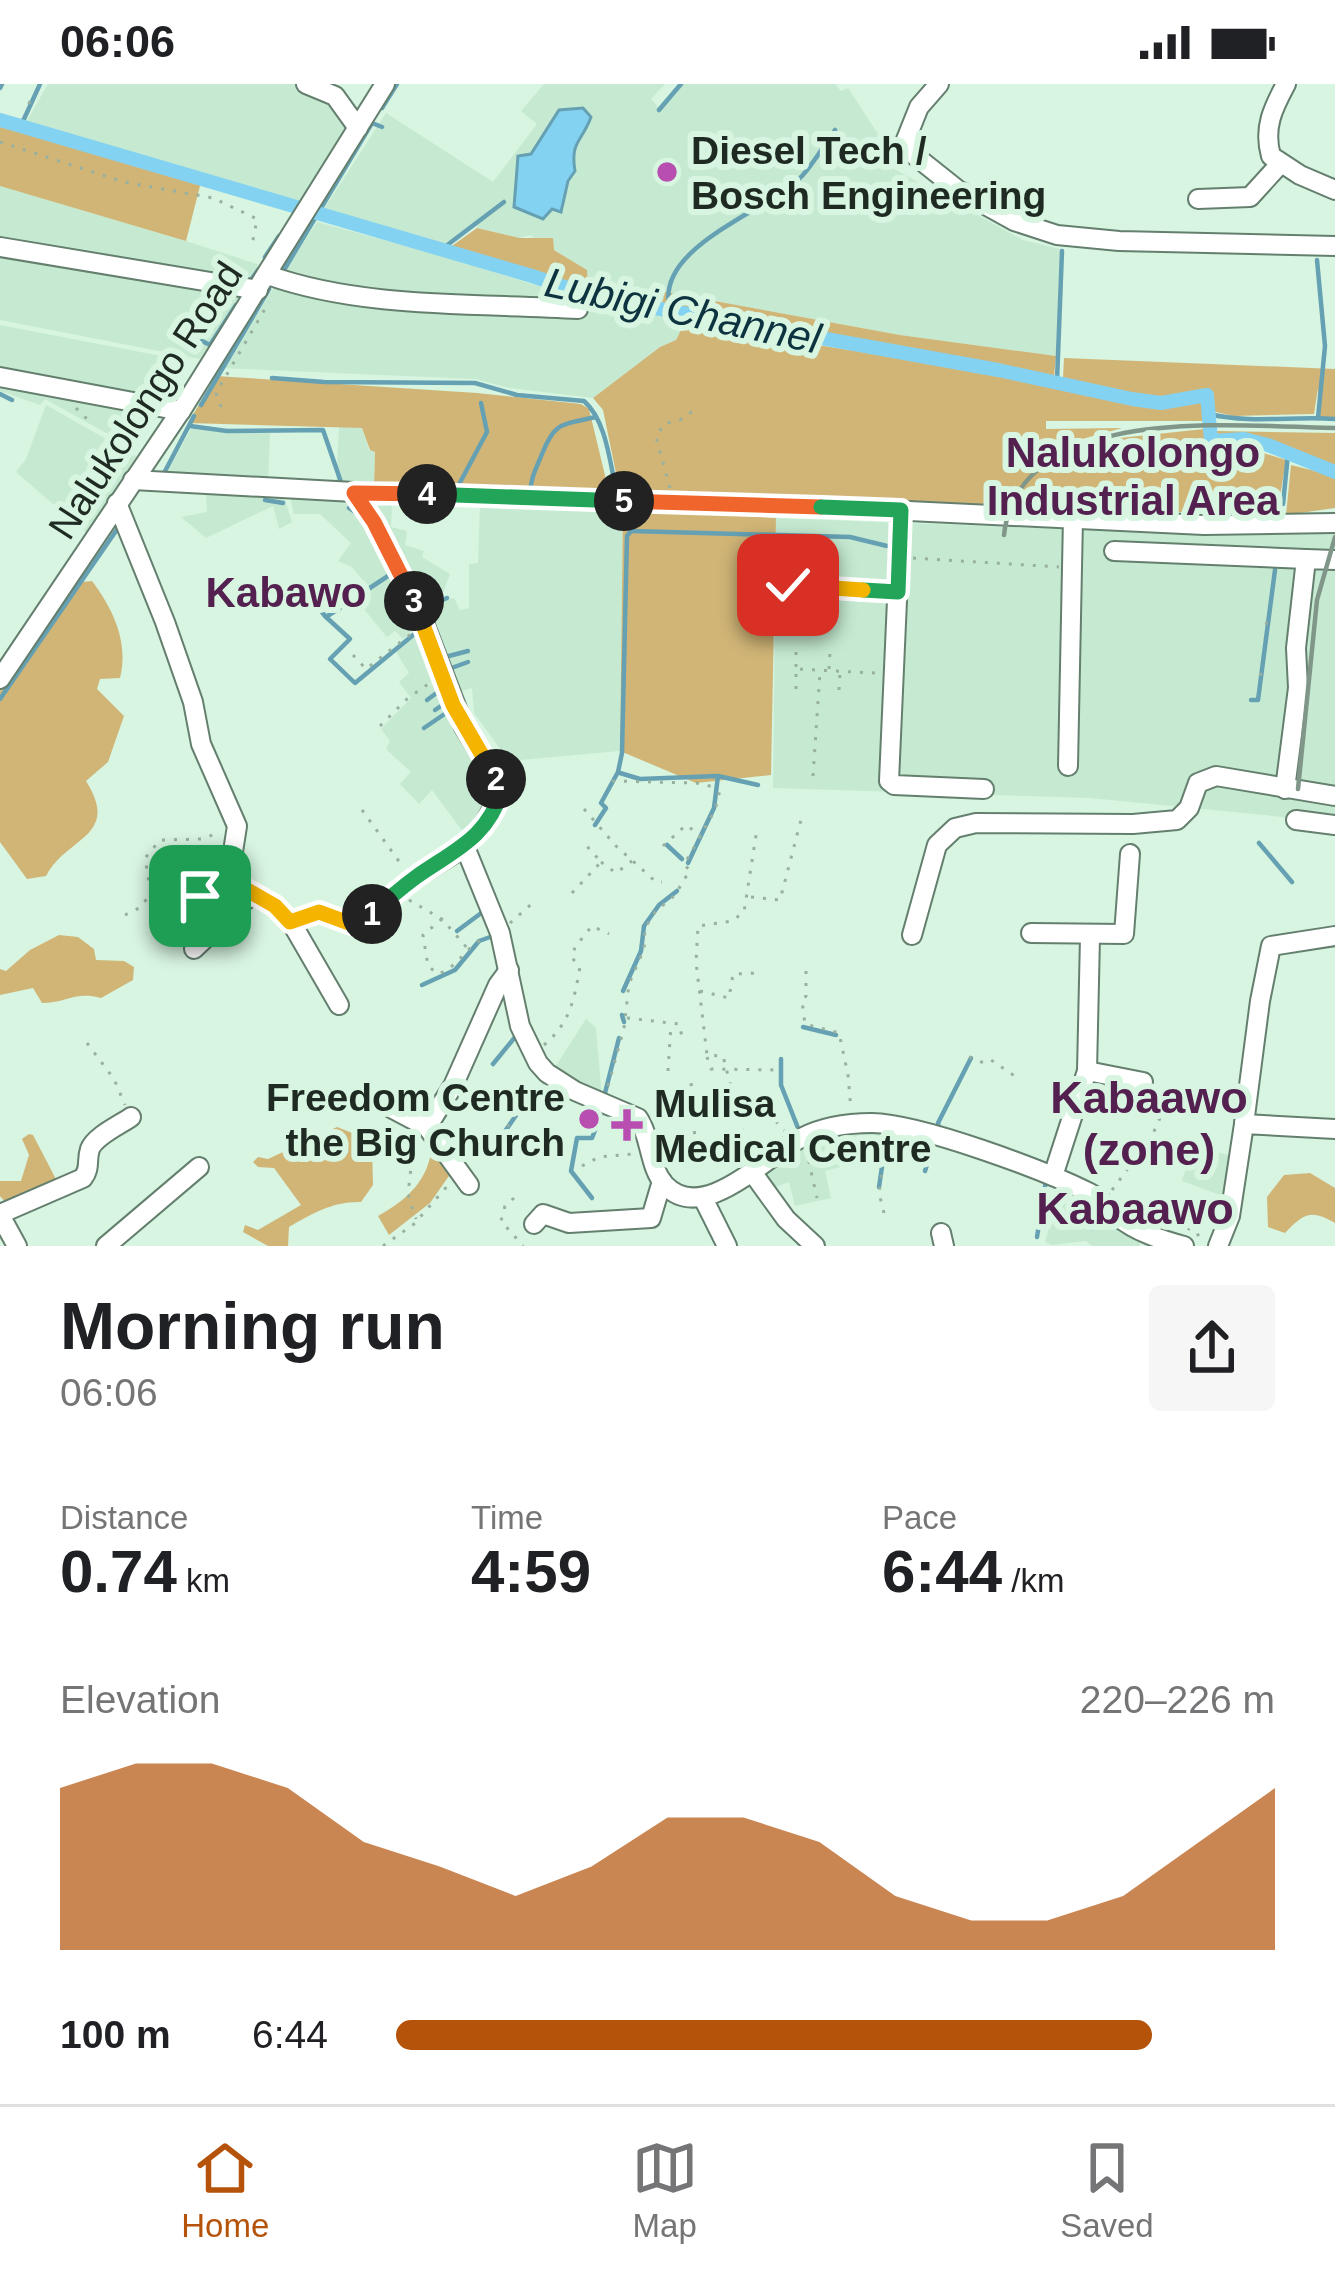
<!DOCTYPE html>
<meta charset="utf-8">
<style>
:root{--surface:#fff;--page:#f6f6f6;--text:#202124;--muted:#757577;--line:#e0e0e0;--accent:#b45309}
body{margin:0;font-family:Arial,sans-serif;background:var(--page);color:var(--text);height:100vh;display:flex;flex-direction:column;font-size:45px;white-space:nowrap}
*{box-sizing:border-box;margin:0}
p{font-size:39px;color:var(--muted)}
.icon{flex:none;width:66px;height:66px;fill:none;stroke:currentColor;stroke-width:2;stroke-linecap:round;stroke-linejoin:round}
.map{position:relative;height:1162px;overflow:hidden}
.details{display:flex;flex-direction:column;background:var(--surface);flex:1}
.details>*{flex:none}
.pin{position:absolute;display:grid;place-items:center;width:102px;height:102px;color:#fff;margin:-51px;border-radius:24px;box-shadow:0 6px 18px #0006}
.km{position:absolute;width:60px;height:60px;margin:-30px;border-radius:50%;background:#222;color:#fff;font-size:33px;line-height:60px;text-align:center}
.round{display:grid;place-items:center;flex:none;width:126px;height:126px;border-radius:12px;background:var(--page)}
.overview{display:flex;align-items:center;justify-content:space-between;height:204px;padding:0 60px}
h1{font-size:66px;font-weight:700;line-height:90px}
.metrics{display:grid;grid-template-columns:repeat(3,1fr);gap:18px;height:204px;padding:12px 60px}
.metrics div{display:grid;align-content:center}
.metrics b{font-size:60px;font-weight:700}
.metrics small{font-size:33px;font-weight:400}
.metrics p{font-size:33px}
.chart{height:336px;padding:24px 60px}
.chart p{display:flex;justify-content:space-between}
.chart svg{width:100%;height:216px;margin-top:12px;fill:var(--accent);opacity:.7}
ul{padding:0 60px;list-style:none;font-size:39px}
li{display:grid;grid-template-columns:192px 144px 1fr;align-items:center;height:90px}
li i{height:30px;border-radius:15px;background:var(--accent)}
.status{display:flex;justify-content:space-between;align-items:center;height:84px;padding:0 60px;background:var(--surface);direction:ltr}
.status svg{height:33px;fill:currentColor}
.tabs{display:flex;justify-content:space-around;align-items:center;height:168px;border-top:3px solid var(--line);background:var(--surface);font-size:33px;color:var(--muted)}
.tabs a{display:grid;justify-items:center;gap:6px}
.tabs .current{color:var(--accent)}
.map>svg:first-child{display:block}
</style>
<div class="status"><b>06:06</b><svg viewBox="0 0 49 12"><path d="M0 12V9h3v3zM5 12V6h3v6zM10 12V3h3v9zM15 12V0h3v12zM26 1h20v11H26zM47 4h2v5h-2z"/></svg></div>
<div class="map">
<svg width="1335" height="1162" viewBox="0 0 1335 1162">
<rect width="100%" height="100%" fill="#d7f5e1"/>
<g fill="#c5ead1">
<polygon points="48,0 300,0 334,14 349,46 303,121 24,42"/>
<polygon points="544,0 665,0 651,15 658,23 678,0 835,0 841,7 848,4 878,50 869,71 1023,156 1060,165 1056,272 900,251 665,208 662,220 655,219 588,203 587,186 530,151 520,154 477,144 478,136 442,162 322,128 386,29 493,98 537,40 521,27"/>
<polygon points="0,102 186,157 263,182 200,275 0,236"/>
<polygon points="317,138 443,172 586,217 687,234 676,256 660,263 593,314 509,304 475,295 221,284"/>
<polygon points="0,241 187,277 172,303 176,305 135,365 45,315 40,321 0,307"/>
<polygon points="46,321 136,372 89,451 16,388 26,375"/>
<polygon points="339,342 362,344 369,366 375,368 374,404 336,403"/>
<polygon points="191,345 270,349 268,399 165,392"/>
<polygon points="206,409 283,410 292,438 279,445 273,422 206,454 181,433 207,428"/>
<polygon points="289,409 349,414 363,430 422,538 403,555 395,547 387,553 353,512 367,501 352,483 338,477 351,459 320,430 294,430"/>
<polygon points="372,414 392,416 391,443 407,447 405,461 424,467 422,473 450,490 440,517 454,514 460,526 469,524 469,480 478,479 480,419 623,423 620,667 509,677 474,629 472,604 452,610"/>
<polygon points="776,434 1091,446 1335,450 1335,738 1090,714 773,704"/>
<polygon points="423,542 441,589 427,602 442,593 501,706 470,749 461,745 432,706 419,720 400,700 411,688 386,665 390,657 381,645 411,614 399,598 409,589 395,566"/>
<polygon points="586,935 596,944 602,1015 552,988"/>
<polygon points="844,1044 888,1045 884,1067 837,1070 840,1083 825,1087 831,1114 795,1122 789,1098 768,1106 759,1085 792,1062"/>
<polygon points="1179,1060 1238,1073 1228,1114 1182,1097 1188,1077 1173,1069"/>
<polygon points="1065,1102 1143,1153 1139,1162 1092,1162 1086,1157 1052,1161 1045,1158 1055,1120 1061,1120"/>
</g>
<g fill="#d1b577">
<polygon points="0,41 201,98 186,157 0,102"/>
<polygon points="477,144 520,154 553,154 554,166 587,186 588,203 655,219 597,212 449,164"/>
<polygon points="665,208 900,251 1056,272 1054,293 828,254 662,220"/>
<polygon points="687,234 793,257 1047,298 1157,322 1203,315 1205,337 1046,337 1046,345 1122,344 1075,357 1043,380 1043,389 1074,367 1101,356 1204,345 1206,360 1238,361 1286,376 1277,431 621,413 603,326 593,314 660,263 676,256"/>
<polygon points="1064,274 1335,285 1335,335 1318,334 1318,304 1314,330 1234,332 1211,327 1208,308 1160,315 1063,294"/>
<polygon points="216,292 477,309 581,320 589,325 610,412 374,404 375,368 370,366 362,344 188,339"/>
<polygon points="1217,347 1335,349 1335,383 1251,353 1216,353"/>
<polygon points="1291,381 1335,392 1335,424 1286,431"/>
<polygon points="623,423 776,434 771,691 696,699 620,667"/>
<path d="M92,497C113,525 129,558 120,594L100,595L97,605L124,632L108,678L86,697C121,753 67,752 46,792L27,795L0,758V607L72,499Z"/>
<path d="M59,851L78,853L94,865L96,876L124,877L134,883L133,896L101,914C75,907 67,919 42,919L33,904L0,911V885L6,887L30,866Z"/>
<path d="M337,1043L365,1054L372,1064L373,1101L361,1118C334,1117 313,1129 289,1143L288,1162H268L243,1148L245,1141L258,1146L301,1121L274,1084L258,1083L253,1078L258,1073L268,1075Z"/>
<polygon points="29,1050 33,1051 58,1099 7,1120 0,1112 0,1097 21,1097 29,1071 22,1055"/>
<path d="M432,1063L451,1089L430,1119L389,1151L378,1132C407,1116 428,1097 432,1063Z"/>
<path d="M1310,1089L1335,1104V1139C1311,1125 1304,1129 1285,1149L1268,1143L1267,1113L1284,1091Z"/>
</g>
<path fill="#84d2f1" stroke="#65a0b3" stroke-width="3" d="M583,24L591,33C582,58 570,57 575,87L568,97L561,128L552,125L543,135L514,123L518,72L531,70L559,26Z"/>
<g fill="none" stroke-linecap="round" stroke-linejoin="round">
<g stroke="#65a0b3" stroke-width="4.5">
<polyline points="0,4 2,0"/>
<polyline points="382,24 397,0"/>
<polyline points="659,26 681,0"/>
<polyline points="17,42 24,35 40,0"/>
<polyline points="442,165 504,118"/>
<polyline points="265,173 279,152"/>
<polyline points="1317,176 1325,262 1318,334"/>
<polyline points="284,186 372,39 382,43"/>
<polyline points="250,197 258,186"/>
<polyline points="206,224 208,210"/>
<path d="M670,225C653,163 767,128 802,92C814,79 824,61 835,46"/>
<polyline points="202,257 210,261 236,221"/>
<path d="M272,294L324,298L475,299L517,311L584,317C607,337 610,381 617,410"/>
<polyline points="1057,297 1062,167"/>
<polyline points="0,310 12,316"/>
<polyline points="201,321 269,205"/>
<path d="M1209,330C1251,340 1292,332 1335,335"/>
<polyline points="190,342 227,347 323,346 342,401"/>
<polyline points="163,391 194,332"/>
<polyline points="456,406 487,348 481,319"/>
<path d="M530,409C531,393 536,385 542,370C555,337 562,341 596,333"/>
<polyline points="265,416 283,419"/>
<polyline points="1283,420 1288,370"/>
<polyline points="620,421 631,447 850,453 887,462"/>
<polyline points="349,424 355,428"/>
<polyline points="394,488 326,533 350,555 330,575 355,599 418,547"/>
<polyline points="317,509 311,514 325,532"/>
<polyline points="424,524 447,514"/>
<polyline points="445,573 468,567"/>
<polyline points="446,586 468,578"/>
<polyline points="0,615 118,444"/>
<polyline points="427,616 442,605"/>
<polyline points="1251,616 1258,616 1275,486"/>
<polyline points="435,626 447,618 446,614"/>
<polyline points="424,644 449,627"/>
<polyline points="620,689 640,695 718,692 714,724 688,779"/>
<polyline points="718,692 758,701"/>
<polyline points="595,741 606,724 601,719 618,688 622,669 627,452 631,447"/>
<polyline points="1259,759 1292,798"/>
<polyline points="667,761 682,775"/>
<polyline points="457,847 484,827"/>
<polyline points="422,901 455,886 479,857 493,852"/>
<polyline points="623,907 641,867 644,842 659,821 677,807"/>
<polyline points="622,931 624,938"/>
<polyline points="803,943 836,951"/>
<polyline points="781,975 781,1001 798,1044"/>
<polyline points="493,980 516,952"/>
<polyline points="604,1013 619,954"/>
<polyline points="940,1049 938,1039 971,974"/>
<polyline points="497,1059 532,1008 551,999"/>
<polyline points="925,1087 934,1058"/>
<polyline points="879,1103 887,1049"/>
<polyline points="1076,1110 1082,1119 1081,1137 1092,1144"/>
<polyline points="592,1114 571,1087 577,1054 592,1054 603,1026"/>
<polyline points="1037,1153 1046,1096"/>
</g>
<polyline stroke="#84d2f1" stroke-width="14" points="0,36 532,192 594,213 998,286 1132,315 1161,319 1207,311 1211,357 1244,355 1268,361 1335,388"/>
<defs>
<g id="minor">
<polyline points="306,0 335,12 358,44"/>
<polyline points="939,0 919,23 905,58 909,67 958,106 1014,137 1057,151 1119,157 1335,162"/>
<path d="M1286,0C1273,24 1263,44 1271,72L1300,91L1335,106"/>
<polyline points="1198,115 1250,113 1280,80"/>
<polyline points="0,163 258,206"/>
<path d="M268,191C362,225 479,219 578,225"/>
<polyline points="0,293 181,327"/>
<polyline points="133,396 354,408 825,423 1204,441 1335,439"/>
<path d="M354,408L374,438L424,539L464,643L503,706L484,740L465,763L500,849L520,942L538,979L547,989L575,1007L638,1034C651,1053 649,1084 665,1101C703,1142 767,1071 801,1054C822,1043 848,1039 872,1039C921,1040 1044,1086 1090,1109C1102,1115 1108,1124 1117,1132C1136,1148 1162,1156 1184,1162"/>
<polyline points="117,419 165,538 193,618 201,660 237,742 232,774 235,798 275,822 291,838 319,828 357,842 413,795 465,763"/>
<polyline points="901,426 889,697 894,701 984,705"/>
<polyline points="1114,467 1306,475"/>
<polyline points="788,501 898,508"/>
<polyline points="0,595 184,322 385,0"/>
<polyline points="1068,682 1073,434"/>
<polyline points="1285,705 1298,604 1296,564 1306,475 1335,476"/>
<polyline points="1296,736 1335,741"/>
<polyline points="291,838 339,921"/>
<polyline points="1031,849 1124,850 1130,770"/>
<polyline points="912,851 937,761 955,744 976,739 1133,740 1177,736 1189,724 1198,699 1216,692 1335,712"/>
<polyline points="194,865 252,810"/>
<polyline points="1087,987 1143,998"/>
<polyline points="391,1024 427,1043 469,1101"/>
<polyline points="1244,1040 1260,917 1271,862 1335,852"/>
<polyline points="427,1043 453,1002 498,901 509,886"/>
<polyline points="752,1088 786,1135 815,1162"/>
<polyline points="1053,1092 1087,987 1090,853"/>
<polyline points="703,1114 727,1162"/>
<path d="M0,1130L83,1094C91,1083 86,1077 90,1065C95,1052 120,1041 131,1033"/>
<polyline points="0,1131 17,1162"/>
<polyline points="534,1140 543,1130 569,1139 651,1134 662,1097"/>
<polyline points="941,1149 944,1162"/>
<polyline points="106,1162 199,1083"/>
<polyline points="1218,1162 1230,1132 1244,1040 1335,1045"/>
</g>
</defs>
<use href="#minor" stroke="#647f6e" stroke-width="22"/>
<g stroke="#98b0a0" stroke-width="3" stroke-dasharray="3 9" stroke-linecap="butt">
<polyline points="28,18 33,20"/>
<polyline points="0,58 124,98 213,114 257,135 252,161"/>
<polyline points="221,323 216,309 269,218"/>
<polyline points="76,324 89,337"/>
<polyline points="670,404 656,353 664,340 682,335 694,326"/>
<polyline points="913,474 1059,483"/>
<polyline points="1265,539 1272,540"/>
<polyline points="353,571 366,585 411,550"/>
<polyline points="796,583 796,567"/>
<polyline points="829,585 830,568"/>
<polyline points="1259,590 1266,591"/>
<polyline points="796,605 796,585 875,589"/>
<polyline points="839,606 840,589"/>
<polyline points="380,642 407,615 431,598"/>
<polyline points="813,692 820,588"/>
<polyline points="612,697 696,699 719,704"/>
<polyline points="584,725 616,762 656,798 662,798"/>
<polyline points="362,726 403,783"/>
<polyline points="663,762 686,741 701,752"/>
<polyline points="601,778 616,789 632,777"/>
<polyline points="572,809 601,778 585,760"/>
<polyline points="151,810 200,812 222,803"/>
<polyline points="751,813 780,816 802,732"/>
<polyline points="409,816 442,835 468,865"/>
<polyline points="125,831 139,824 151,810 145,774 160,756 202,755 218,749"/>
<path d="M442,835L423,851L428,882L438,890C460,882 466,861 487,853"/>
<polyline points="510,839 536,816"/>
<polyline points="806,887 806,912 802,917 805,940 839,949 848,991 851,1026"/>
<polyline points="700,907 729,914 733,890 758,889"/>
<polyline points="627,934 679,940 683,957"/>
<polyline points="87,959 114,995 125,1021"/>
<path d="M544,961C571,938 574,915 580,883L572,874L575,863L592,842L609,850"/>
<polyline points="707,973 711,985 779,986"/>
<polyline points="969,973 984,979 991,976 1019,995"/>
<polyline points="668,987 671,941"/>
<polyline points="608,1002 624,944 629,900 644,865 645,844 655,828 675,811 690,786 684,781 715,726 721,702"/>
<polyline points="759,1020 785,1047"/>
<polyline points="501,1053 532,1005 540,1000"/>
<polyline points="665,1055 695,1056 691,998"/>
<polyline points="757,1067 742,1046 723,972 707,971 696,878 698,842 732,837 744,828 757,745"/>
<polyline points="412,1075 408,1110 416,1135"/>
<polyline points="798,1077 799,1080 809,1078 817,1114"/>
<polyline points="582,1082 599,1073 632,1070"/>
<polyline points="1112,1106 1151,1054 1165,1023"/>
<polyline points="1186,1112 1182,1142 1197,1148 1199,1154"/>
<polyline points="514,1114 505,1122 501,1137 523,1162"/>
<polyline points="884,1129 879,1109 887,1054"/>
<polyline points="383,1162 414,1140 449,1100"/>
</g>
<use href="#minor" stroke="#fff" stroke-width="18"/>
<g stroke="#809688" stroke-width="4.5">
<path d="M1004,451C1019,316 1241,343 1335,344"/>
<polyline points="1298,705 1317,516 1335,453"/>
</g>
</g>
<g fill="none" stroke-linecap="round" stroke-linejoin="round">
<defs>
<polyline id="split-1" points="200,812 235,799 275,822 290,838 319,828 357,842 372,830"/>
<path id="split-2" d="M372,830C386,817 401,804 416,793C454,766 487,755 502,706L496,695"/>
<polyline id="split-3" points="414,517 453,621 496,695"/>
<polyline id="split-4" points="414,517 374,438 354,409 427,410"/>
<polyline id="split-5" points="427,410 624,417"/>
<polyline id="split-6" points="624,417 821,423"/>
<polyline id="split-7" points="821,423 901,426 898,508 863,506"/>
<polyline id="split-8" points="788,501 863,506"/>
</defs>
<use href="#split-1" stroke="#fff" stroke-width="24"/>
<use href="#split-2" stroke="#fff" stroke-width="24"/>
<use href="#split-3" stroke="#fff" stroke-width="24"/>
<use href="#split-4" stroke="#fff" stroke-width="24"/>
<use href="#split-5" stroke="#fff" stroke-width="24"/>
<use href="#split-6" stroke="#fff" stroke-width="24"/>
<use href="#split-7" stroke="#fff" stroke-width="24"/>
<use href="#split-8" stroke="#fff" stroke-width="24"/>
<use href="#split-1" stroke="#f5b400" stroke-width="15"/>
<use href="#split-2" stroke="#22a559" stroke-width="15"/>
<use href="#split-3" stroke="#f5b400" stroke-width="15"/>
<use href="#split-4" stroke="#f0652b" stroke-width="15"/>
<use href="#split-5" stroke="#22a559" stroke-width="15"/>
<use href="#split-6" stroke="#f0652b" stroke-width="15"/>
<use href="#split-7" stroke="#22a559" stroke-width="15"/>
<use href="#split-8" stroke="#f5b400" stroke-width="15"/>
</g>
<g fill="#b74eb0" stroke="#d7f5e1" stroke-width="4.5">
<circle cx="667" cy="88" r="12"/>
<circle cx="589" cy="1035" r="12"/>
<path d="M621 1023h12v12h12v12h-12v12h-12v-12h-12v-12h12z"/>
</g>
<g text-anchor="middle" stroke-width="12" stroke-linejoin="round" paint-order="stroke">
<g font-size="39" font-weight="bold" fill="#1e2a22" stroke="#d7f5e1" text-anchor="start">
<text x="691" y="80">Diesel Tech /<tspan x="691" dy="45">Bosch Engineering</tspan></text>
<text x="565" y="1027" text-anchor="end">Freedom Centre<tspan x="565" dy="45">the Big Church</tspan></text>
<text x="654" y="1033">Mulisa<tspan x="654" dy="45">Medical Centre</tspan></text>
</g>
<g font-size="39" fill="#1e2a22" stroke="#d7f5e1">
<text transform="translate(145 316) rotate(-57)" y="14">Nalukolongo Road</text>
</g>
<g font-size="42" font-style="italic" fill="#0e3340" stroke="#d7f5e1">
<text transform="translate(683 226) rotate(12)" y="15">Lubigi Channel</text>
</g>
<g font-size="42" font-weight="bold" fill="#532050" stroke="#d7f5e1">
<text x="1133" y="383">Nalukolongo<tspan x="1133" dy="48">Industrial Area</tspan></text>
<text x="286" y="523">Kabawo</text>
</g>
<g font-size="45" font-weight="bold" fill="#532050" stroke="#d7f5e1">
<text x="1149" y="1029">Kabaawo<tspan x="1149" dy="52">(zone)</tspan></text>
<text x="1135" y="1140">Kabaawo</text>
</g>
</g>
</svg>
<div class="pin" style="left:200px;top:812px;background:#1e9e55"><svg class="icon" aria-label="arrive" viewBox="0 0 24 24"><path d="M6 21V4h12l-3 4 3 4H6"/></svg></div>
<div class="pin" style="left:788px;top:501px;background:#d93025"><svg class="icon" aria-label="check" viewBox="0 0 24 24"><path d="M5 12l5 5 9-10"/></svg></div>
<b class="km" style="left:372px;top:830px">1</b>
<b class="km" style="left:496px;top:695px">2</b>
<b class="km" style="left:414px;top:517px">3</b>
<b class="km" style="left:427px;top:410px">4</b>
<b class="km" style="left:624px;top:417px">5</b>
</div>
<section class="details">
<div class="overview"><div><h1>Morning run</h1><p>06:06</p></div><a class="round"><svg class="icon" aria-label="share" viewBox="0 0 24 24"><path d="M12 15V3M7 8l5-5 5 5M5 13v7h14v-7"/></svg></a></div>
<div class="metrics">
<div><p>Distance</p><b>0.74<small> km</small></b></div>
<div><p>Time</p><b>4:59</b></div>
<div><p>Pace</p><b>6:44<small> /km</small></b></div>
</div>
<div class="chart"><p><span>Elevation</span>220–226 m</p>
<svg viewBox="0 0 160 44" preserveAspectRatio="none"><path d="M0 44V11L10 6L20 6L30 11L40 22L50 27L60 33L70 27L80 17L90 17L100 22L110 33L120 38L130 38L140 33L150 22L160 11V44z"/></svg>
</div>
<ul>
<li><b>100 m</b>6:44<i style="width:86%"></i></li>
</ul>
</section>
<nav class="tabs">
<a class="current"><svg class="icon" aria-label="home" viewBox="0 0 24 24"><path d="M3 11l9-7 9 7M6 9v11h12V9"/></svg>Home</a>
<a><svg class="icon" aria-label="map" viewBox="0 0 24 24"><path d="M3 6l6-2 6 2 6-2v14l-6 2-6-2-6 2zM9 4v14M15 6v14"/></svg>Map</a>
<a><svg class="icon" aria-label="saved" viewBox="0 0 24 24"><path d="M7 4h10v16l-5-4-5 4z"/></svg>Saved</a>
</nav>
